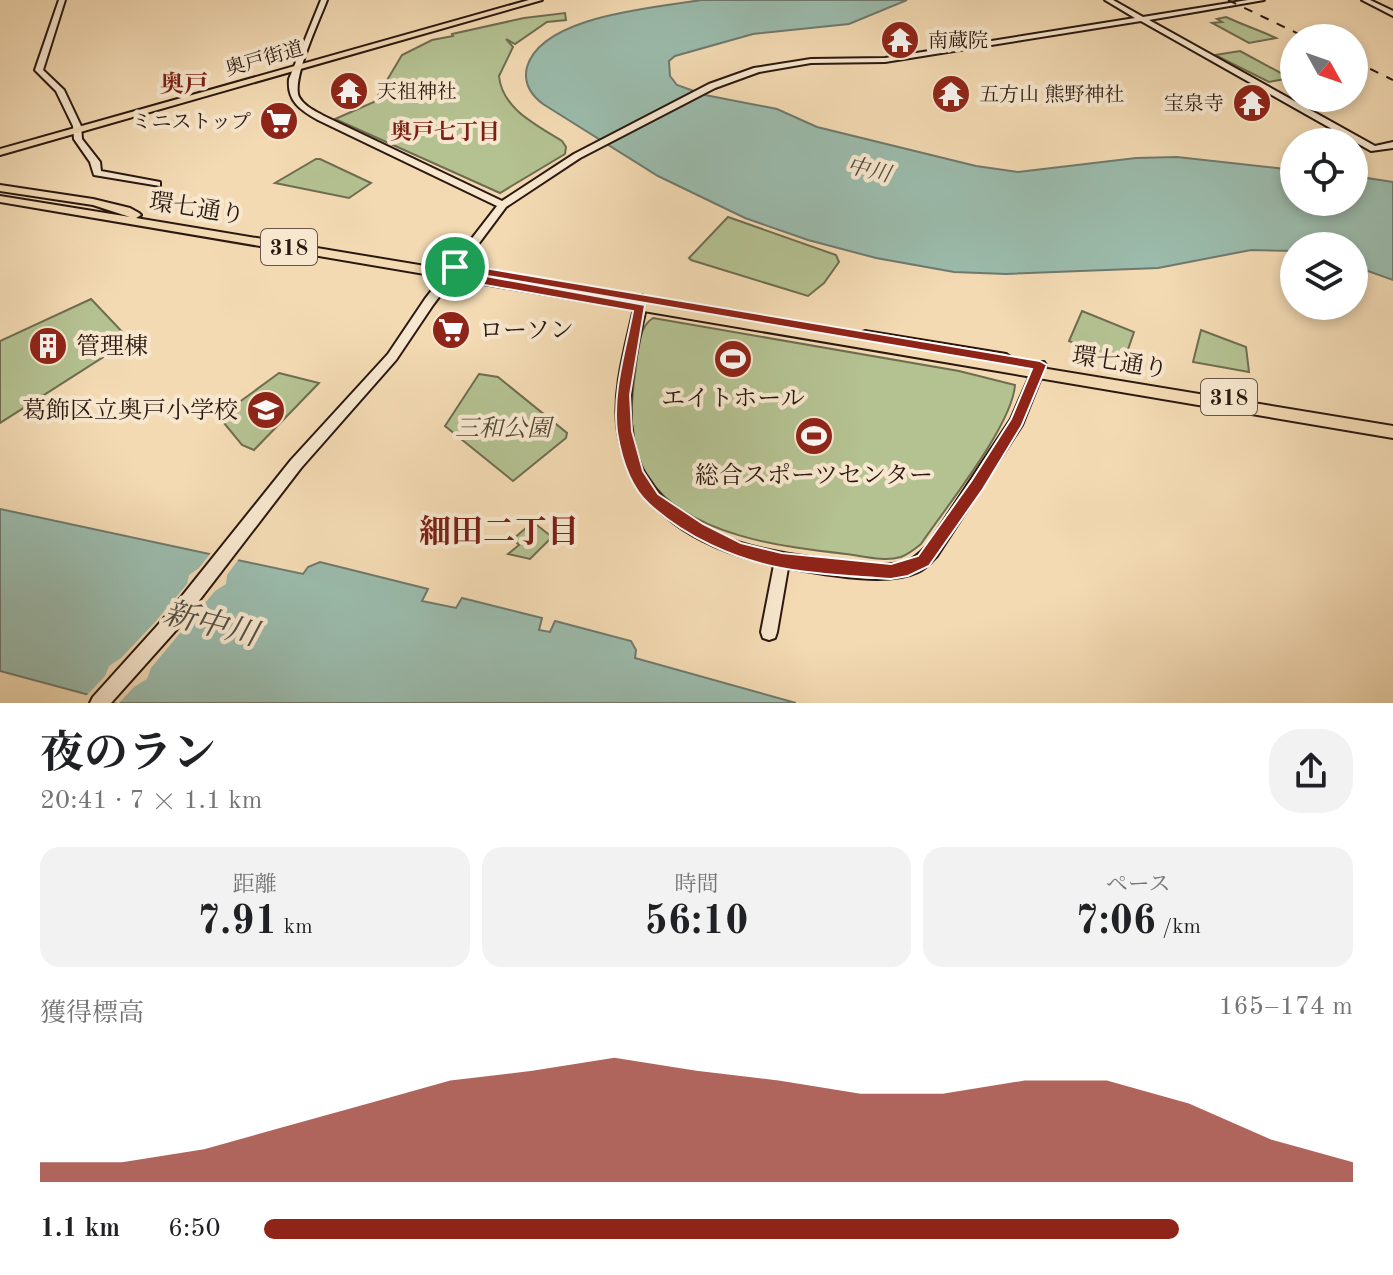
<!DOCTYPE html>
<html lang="ja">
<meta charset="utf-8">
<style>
:root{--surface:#fff;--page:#f2f2f2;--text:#202124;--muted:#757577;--accent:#8f2418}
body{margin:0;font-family:"Old Standard TT","Noto Serif JP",serif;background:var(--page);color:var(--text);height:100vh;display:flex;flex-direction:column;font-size:30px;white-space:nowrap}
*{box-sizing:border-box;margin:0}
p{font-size:26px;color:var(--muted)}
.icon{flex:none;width:44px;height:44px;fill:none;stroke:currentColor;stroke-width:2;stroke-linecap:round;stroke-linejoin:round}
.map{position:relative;height:703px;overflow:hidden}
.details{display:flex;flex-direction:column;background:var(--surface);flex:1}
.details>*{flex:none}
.needle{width:52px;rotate:130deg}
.buttons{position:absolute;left:1280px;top:24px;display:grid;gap:16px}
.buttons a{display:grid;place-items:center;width:88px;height:88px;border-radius:50%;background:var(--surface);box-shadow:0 4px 12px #0003;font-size:40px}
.pin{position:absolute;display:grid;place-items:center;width:68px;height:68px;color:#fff;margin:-34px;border:4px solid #fff;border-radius:50%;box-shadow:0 2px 8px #0007}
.round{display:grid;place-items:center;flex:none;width:84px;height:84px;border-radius:32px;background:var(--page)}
.overview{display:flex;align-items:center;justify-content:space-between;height:136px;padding:0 40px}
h1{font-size:44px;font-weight:700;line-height:60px}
.figures{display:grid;grid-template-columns:repeat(3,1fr);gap:12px;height:136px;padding:8px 40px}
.figures div{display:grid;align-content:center;border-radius:20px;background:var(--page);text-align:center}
.figures b{font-size:40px;font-weight:700}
.figures small{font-size:22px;font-weight:400}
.figures p{font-size:22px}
.chart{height:224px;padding:16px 40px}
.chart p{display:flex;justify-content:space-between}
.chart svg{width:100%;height:144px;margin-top:8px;fill:var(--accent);opacity:.7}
ul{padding:0 40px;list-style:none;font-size:26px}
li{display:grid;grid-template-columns:128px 96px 1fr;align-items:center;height:60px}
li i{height:20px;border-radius:10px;background:var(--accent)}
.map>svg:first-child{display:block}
</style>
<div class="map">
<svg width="1393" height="703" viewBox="0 0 1393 703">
<rect width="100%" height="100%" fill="#f3dab3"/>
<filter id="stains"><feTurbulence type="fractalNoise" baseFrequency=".0025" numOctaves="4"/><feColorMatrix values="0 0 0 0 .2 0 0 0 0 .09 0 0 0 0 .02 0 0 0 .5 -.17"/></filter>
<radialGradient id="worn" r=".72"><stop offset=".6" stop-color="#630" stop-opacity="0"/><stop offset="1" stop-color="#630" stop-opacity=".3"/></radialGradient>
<g fill="#b4c191" stroke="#6f6c50" stroke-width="2">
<path d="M565,13L566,20L547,22L515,44L506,39L513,47L499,76C502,109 537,125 562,141L566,147L565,154L500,193L335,119L374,102L402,55L432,40L453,36L452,34L524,18Z"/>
<path d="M1226,17C1243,25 1259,30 1276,38L1249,43L1212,23L1222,22L1217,19Z"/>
<polygon points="1240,51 1290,78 1269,82 1215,55"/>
<polygon points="316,159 320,159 371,183 349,198 275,183"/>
<polygon points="728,217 836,255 839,262 824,283 808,296 691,260 689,258"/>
<polygon points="91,299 130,340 0,423 0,341"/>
<polygon points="1082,311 1134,332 1123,364 1069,341"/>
<path d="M653,318L959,371L1015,385C1012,426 946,507 921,544C915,549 909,554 901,557C884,562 863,556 846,554C783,547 690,536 650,480C628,450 630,409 635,374C638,356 636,329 653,318Z"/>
<polygon points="1201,330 1246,347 1249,372 1193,362"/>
<polygon points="279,373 319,383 254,450 242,445 219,417"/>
<polygon points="479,374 498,377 567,433 566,438 513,481 445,426"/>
<polygon points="533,522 552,537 530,559 508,554 519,545 513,539"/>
</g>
<g fill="#9bbbac" stroke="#6e796d" stroke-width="2">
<path d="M701,0H907L849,24L753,34L675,56L669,61L670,76L677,85L705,95L777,109L817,127L976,166L1018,172L1136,158L1177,157L1294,170V202H1354V176L1393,182V280L1354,266V246H1294V251L1251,250L1158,268L1006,274L954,272L876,258L808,240L745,218L658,176L543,104C531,95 523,83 527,67C542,15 656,8 701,0Z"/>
<polygon points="0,509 303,574 308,567 320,562 428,589 422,601 456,608 462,598 542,618 539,630 550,632 555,621 631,641 636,650 635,658 796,703 119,703 0,671"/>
</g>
<polygon fill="#f3dab3" points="213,550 241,556 227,575 226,584 215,591 151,668 147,679 134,687 119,703 85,697 105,676 109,666 121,658 156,621 187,584 189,575 199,568"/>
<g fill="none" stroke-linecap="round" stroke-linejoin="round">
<defs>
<g id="secondary">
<polygon points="59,0 65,0 43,70 64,90 81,126 82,139 100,162 101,171 160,182 160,186 94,175 90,162 74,139 73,126 56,91 35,70"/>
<path d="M321,0H327C320,19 291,80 299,97C304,106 315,111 324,116L502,201L574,154L709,84L754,68L811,59L885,58L1135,18L1105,0H1113L1143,17L1248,0H1264L1149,20L1375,146L1393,142V148L1371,151L1141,21L885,62L811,63L759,72L715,88L580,158L506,207L433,305L396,360L301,468L178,628L111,703H90L93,697L166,616L291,460L388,354L425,299L497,206L318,120C300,110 287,101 289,79Z"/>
<polygon points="1362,0 1370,0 1393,11 1393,16"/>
<path d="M642,295L648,299C636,354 619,412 641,466C644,474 650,480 654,487C695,543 777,554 841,561C863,564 887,568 908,561C915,558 921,552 927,546L1011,419L1036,362H1044L1046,365L1022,425L937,556C932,561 926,569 918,572C887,587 823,574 788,568L777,632L775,638L769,640L763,638L761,632L774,565C700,549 631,512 618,432C611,390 628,339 636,299Z"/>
</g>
<g id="primary">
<polygon points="529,0 542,0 0,155 0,149"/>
<polygon points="0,185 93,199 130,208 139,213 141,215 136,218 859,338 860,333 865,331 1006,354 1013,359 1011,363 1393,426 1393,438 0,202 0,196 130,217 93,205 0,191"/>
</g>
</defs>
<use href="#secondary" stroke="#2a170f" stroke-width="4"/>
<use href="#primary" stroke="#2a170f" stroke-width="4"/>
<use href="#secondary" fill="#f7e7ce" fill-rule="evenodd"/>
<use href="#primary" fill="#f3dab3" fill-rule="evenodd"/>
<g stroke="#2a170f" stroke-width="2" stroke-dasharray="9 9" stroke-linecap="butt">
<polyline points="1228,0 1307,38"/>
<polyline points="1354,61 1393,80"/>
</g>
</g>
<path fill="#8f2418" stroke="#fff" stroke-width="2" fill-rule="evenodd" d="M455,263L1040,361L1047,365L1022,425L983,489L929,566L908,576L891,579C855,576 816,575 781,568C734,559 685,537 649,504C630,487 621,457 617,432C612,392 626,349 633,311L445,278V272ZM458,271L1032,369L1011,419L972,480L918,556L891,564L782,553L741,543L703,524L658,494L643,471L632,431L630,395L645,305Z"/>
<defs>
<symbol id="temple-disc" viewBox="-11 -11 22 22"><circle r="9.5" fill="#8f2418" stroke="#f7e7ce"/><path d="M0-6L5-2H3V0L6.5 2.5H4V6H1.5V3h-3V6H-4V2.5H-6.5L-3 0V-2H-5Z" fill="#fff"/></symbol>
<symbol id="supermarket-disc" viewBox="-11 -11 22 22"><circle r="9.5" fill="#8f2418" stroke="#f7e7ce"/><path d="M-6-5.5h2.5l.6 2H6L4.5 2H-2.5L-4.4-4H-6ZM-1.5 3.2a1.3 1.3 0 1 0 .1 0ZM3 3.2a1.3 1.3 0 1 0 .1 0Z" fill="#fff"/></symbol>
<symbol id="building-disc" viewBox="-11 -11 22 22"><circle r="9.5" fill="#8f2418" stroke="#f7e7ce"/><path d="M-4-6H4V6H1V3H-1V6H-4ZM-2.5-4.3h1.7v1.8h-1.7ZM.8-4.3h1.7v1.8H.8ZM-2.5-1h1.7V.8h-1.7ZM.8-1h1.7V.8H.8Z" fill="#fff"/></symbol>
<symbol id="stadium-disc" viewBox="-11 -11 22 22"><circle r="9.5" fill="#8f2418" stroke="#f7e7ce"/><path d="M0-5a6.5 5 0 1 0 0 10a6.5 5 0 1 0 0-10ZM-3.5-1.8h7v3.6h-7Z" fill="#fff"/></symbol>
<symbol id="school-disc" viewBox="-11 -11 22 22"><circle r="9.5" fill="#8f2418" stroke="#f7e7ce"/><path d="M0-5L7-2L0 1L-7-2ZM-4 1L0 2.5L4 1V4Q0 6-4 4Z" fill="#fff"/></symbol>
</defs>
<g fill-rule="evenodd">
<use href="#temple-disc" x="878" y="18" width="44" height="44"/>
<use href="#temple-disc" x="327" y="69" width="44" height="44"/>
<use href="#temple-disc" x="929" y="72" width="44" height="44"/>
<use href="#temple-disc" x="1230" y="81" width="44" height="44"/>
<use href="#supermarket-disc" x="257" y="99" width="44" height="44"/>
<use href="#supermarket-disc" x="429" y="308" width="44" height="44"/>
<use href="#building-disc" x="26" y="324" width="44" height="44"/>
<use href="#stadium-disc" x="711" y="337" width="44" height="44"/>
<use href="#school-disc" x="244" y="388" width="44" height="44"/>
<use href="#stadium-disc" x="792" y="414" width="44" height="44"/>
</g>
<g text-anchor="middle" stroke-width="8" stroke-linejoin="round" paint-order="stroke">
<g font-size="20" fill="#2a170f" stroke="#f7e7ce" text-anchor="start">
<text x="928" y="47">南蔵院</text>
<text x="377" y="98">天祖神社</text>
<text x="979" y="101">五方山 熊野神社</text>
<text x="1224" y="110" text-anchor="end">宝泉寺</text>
<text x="251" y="128" text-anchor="end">ミニストップ</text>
</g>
<g font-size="20" fill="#2a170f" stroke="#f7e7ce">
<text transform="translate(264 58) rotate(-16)" y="7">奥戸街道</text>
</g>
<g font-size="22" font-weight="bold" fill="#7a1f14" stroke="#f7e7ce">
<text x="445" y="139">奥戸七丁目</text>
</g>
<g font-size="22" font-style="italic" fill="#525046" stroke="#f7e7ce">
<text transform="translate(869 169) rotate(13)" y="8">中川</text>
</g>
<g fill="#f7e7ce" stroke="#685548" stroke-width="2">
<rect x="261" y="229" width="56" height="36" rx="6"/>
<rect x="1201" y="379" width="56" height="36" rx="6"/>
</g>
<g font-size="22" font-weight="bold" fill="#2a170f">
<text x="289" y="255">318</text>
<text x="1229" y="405">318</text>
</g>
<g font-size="24" font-weight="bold" fill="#7a1f14" stroke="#f7e7ce">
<text x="184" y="92">奥戸</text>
</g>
<g font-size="24" fill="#2a170f" stroke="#f7e7ce">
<text transform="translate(197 208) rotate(9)" y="8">環七通り</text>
<text transform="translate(1120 362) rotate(9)" y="8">環七通り</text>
</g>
<g font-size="24" fill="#2a170f" stroke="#f7e7ce" text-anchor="start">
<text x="479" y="338">ローソン</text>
<text x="76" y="354">管理棟</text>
<text x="733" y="406" text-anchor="middle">エイトホール</text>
<text x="238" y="418" text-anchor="end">葛飾区立奥戸小学校</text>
<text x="814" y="483" text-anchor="middle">総合スポーツセンター</text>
</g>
<g font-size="24" font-style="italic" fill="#534a36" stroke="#f7e7ce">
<text x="503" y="436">三和公園</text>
</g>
<g font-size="32" font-weight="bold" fill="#7a1f14" stroke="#f7e7ce">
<text x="499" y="542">細田二丁目</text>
</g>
<g font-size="32" font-style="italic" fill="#525046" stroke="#f7e7ce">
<text transform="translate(211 623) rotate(14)" y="11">新中川</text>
</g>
</g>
<rect width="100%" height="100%" filter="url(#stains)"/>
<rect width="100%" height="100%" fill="url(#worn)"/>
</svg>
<div class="buttons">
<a><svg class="needle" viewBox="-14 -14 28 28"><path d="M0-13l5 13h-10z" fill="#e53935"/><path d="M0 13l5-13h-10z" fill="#757577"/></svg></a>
<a><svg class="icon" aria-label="locate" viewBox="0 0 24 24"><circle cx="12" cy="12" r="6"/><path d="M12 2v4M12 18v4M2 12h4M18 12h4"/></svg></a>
<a><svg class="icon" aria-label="layers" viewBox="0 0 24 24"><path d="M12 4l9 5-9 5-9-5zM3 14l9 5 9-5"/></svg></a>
</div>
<div class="pin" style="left:455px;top:267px;background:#1e9e55"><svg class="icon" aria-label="arrive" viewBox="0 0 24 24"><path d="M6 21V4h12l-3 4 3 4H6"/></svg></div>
</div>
<section class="details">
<div class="overview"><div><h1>夜のラン</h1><p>20:41 · 7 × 1.1 km</p></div><a class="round"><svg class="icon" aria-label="share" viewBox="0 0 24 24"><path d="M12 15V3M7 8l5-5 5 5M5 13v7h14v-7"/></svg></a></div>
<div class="figures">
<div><p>距離</p><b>7.91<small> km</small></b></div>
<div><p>時間</p><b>56:10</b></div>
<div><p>ペース</p><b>7:06<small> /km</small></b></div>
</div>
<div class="chart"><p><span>獲得標高</span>165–174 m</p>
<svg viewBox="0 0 160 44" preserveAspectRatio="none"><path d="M0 44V38L10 38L20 34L30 27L40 20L50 13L60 10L70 6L80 10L90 13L100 17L110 17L120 13L130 13L140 20L150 31L160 38V44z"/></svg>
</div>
<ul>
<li><b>1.1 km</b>6:50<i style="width:84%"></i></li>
</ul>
</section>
